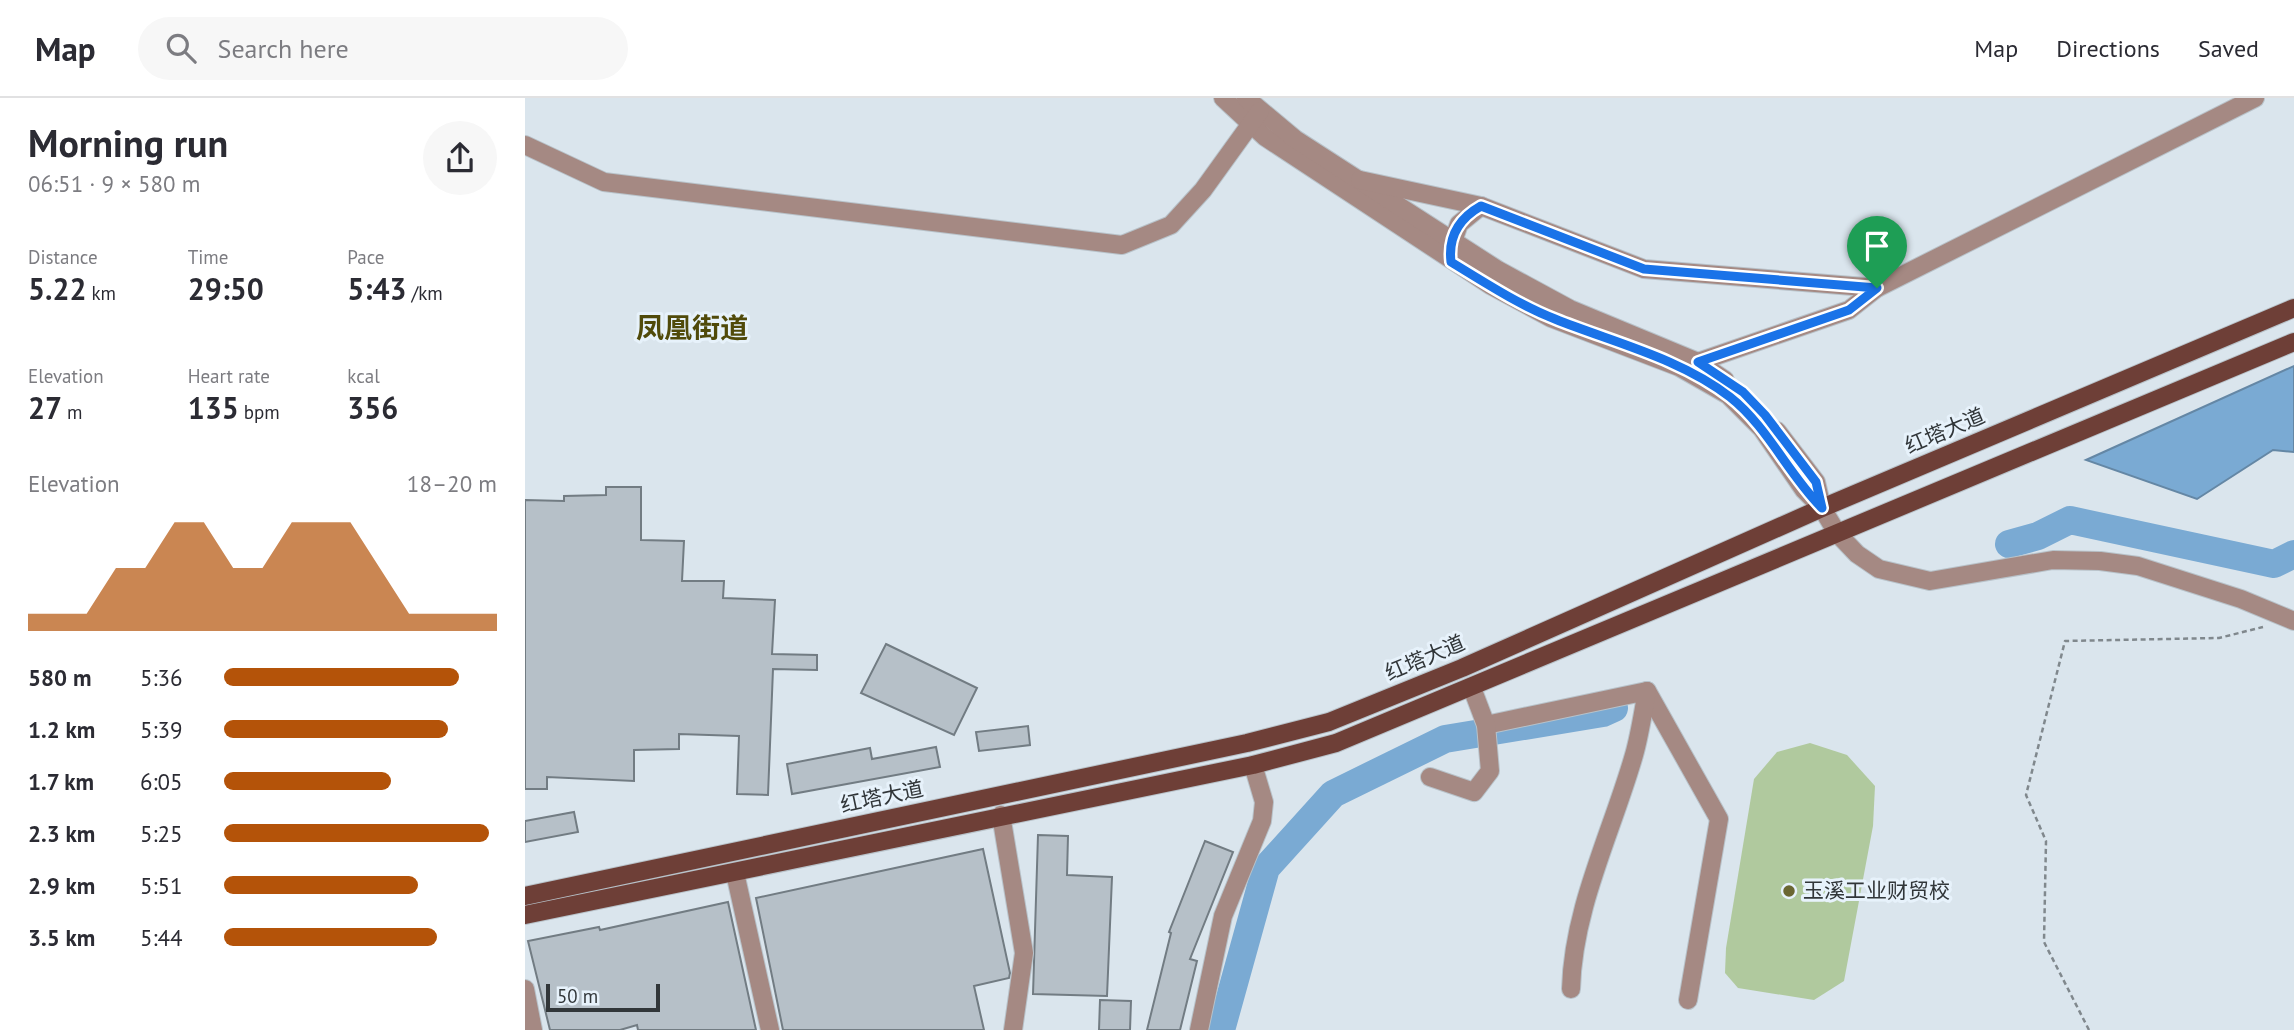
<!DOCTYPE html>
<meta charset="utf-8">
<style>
:root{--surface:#fff;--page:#f7f7f7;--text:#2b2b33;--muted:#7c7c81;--line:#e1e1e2;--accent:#b45309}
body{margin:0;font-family:"PT Sans","Noto Sans SC",sans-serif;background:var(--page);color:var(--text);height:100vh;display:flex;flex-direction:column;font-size:26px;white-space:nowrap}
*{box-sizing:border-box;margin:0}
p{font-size:23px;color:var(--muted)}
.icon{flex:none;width:38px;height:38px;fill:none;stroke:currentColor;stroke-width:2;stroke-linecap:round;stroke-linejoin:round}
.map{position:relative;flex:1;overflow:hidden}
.drawer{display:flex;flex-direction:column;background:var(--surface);width:525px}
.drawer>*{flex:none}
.scale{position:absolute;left:21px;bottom:18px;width:114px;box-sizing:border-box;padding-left:7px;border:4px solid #313639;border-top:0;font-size:19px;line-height:24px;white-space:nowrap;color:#313639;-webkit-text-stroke:5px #e7f2fb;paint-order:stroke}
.pin{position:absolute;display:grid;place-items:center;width:60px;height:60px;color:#fff;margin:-72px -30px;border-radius:50% 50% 50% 0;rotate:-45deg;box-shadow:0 0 7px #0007}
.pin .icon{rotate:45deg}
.round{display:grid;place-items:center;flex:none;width:74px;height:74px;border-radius:37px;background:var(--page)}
.headline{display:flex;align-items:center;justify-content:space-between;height:119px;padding:0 28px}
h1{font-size:38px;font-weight:700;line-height:52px}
.figures{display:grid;grid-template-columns:repeat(3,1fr);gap:10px;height:119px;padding:7px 28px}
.figures div{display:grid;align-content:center}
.figures b{font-size:30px;font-weight:700}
.figures small{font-size:19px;font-weight:400}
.figures p{font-size:19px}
.chart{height:196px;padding:14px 28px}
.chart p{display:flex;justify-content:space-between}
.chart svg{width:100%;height:126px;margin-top:7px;fill:var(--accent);opacity:.7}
ul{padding:0 28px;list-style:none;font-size:23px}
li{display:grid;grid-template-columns:112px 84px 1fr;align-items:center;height:52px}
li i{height:18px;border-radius:9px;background:var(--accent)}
header{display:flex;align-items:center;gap:42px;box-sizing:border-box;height:98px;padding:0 35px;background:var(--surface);border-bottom:2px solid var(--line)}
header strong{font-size:33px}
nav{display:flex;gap:38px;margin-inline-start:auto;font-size:24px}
.search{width:490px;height:63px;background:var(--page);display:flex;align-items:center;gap:18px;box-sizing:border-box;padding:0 24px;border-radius:38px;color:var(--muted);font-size:26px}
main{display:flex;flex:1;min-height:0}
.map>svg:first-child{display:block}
</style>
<header>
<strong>Map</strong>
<div class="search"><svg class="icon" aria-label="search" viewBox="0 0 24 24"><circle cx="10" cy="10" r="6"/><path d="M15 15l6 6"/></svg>Search here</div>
<nav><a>Map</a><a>Directions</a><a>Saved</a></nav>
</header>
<main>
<section class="drawer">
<div class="headline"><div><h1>Morning run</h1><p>06:51 · 9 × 580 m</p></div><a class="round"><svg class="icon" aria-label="share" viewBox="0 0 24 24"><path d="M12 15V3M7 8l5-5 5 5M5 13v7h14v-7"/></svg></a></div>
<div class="figures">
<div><p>Distance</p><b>5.22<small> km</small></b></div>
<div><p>Time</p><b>29:50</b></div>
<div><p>Pace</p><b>5:43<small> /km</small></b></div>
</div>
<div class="figures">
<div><p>Elevation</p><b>27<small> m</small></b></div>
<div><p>Heart rate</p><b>135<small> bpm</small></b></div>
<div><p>kcal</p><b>356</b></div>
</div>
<div class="chart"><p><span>Elevation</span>18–20 m</p>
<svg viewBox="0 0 160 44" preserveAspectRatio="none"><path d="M0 44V38L10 38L20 38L30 22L40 22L50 6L60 6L70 22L80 22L90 6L100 6L110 6L120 22L130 38L140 38L150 38L160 38V44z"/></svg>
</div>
<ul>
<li><b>580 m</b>5:36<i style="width:86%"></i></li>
<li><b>1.2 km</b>5:39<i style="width:82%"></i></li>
<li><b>1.7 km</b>6:05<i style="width:61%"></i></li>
<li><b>2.3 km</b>5:25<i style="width:97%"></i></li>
<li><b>2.9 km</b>5:51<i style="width:71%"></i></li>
<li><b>3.5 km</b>5:44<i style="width:78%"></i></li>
</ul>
</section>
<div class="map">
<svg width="1769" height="932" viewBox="0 0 1769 932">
<rect width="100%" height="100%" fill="#dae5ed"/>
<polygon fill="#b0c99e" points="1285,645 1322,657 1350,688 1348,728 1319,883 1289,902 1213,890 1200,875 1201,850 1229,681 1252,654"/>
<polygon fill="#7aaad3" stroke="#6487a5" stroke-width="2" points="1769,268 1769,354 1748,352 1672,401 1561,362"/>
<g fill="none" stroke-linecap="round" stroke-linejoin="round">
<g stroke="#7aaad3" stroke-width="28">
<polyline points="1484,446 1513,438 1545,422 1749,466 1769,456"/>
<polyline points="696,932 741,770 808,696 920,641 1078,615 1089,610"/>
</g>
</g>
<g fill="#b6c0c8" stroke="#727c83" stroke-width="2">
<polygon points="81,389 116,389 116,442 159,443 157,483 199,483 198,500 250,502 247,556 292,557 292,572 248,571 243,697 212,696 214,638 154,636 154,651 109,652 109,683 22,679 22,691 0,691 0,402 39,403 39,398 81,397"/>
<polygon points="361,546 452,590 429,637 336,595"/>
<polygon points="503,628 505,647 454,653 451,634"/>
<polygon points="411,649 415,669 267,696 262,666 345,650 347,661"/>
<polygon points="49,714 53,734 0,744 0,723"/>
<polygon points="513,737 543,738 542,777 587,779 582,898 508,896"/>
<polygon points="680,743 708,754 665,861 672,863 655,932 622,932 646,835 644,834"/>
<polygon points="458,751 485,875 484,880 449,888 459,932 258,932 231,800"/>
<polygon points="203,804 231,932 113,932 112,927 95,932 25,932 3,843 74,829 75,832"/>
<polygon points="575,902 606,903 605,932 574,932"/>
</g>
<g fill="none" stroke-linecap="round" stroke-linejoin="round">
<defs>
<g id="minor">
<polyline points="698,0 740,39 965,187 1026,220 1154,269 1203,297 1237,331 1279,392 1297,410 1312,435 1332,456 1354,471 1405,483 1528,462 1575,463 1613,468 1716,501 1769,523"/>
<polyline points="721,0 770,41 973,172 1045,211 1173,264 1200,282"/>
<polyline points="0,47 79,84 597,147 646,127 678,92 735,13"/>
<polyline points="835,82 956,108 1119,171 1352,190 1730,0"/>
<polyline points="925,152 934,126 956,108"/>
<polyline points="1167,270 1173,264 1324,212 1352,190"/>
<polyline points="1252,333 1291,384 1297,410"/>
<polyline points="1122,593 1194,721 1163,902"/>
<path d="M961,627L1122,593C1118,614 1115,636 1109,657C1087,734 1048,810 1046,891"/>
<polyline points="905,679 949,694 965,673 961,627 947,590"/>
<polyline points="476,717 499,855 488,932"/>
<polyline points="210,775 245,932"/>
<polyline points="0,891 8,932"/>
<polyline points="674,932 698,818 737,723 739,704 728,667"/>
</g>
<g id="major">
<polyline points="0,798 722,645 804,624 937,570 1297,410 1769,210"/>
<polyline points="0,817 728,667 811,645 1769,244"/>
</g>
</defs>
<use href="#minor" stroke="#b8c2c9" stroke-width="20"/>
<use href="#major" stroke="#b8c2c9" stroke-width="20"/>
<polyline stroke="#80888d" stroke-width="2.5" stroke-dasharray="5 3.5" stroke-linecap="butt" points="1564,932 1519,844 1521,743 1501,697 1540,543 1694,540 1738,529"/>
<use href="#minor" stroke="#a58983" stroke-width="18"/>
<use href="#major" stroke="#6e3f37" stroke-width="18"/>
</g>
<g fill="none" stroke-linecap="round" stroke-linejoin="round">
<defs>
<path id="route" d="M956,108L1119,171L1352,190L1324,212L1173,264L1218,294L1240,317L1291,384L1297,410C1263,376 1243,329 1205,299C1155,260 1087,244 1030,221C994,207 959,184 926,164C923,139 933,121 956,108Z"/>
</defs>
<use href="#route" stroke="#fff" stroke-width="14"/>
<use href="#route" stroke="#1a73e8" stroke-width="9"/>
</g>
<circle fill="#6a6632" stroke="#e7f2fb" stroke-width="2.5" cx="1264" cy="793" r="7"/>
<g text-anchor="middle" stroke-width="6" stroke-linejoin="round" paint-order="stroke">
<g font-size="21" fill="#313639" stroke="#e7f2fb">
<text transform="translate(1420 333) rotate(-23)" y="7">红塔大道</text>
<text transform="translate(900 560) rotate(-23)" y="7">红塔大道</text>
<text transform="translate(357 699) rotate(-12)" y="7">红塔大道</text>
</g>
<g font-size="21" fill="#313639" stroke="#e7f2fb" text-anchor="start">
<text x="1278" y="800">玉溪工业财贸校</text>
</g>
<g font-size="28" font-weight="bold" fill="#504a0a" stroke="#e7f2fb">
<text x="167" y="240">凤凰街道</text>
</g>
</g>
</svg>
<div class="scale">50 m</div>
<div class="pin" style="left:1352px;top:190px;background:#1e9e55"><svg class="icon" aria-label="arrive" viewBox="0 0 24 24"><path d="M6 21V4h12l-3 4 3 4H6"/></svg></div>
</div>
</main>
